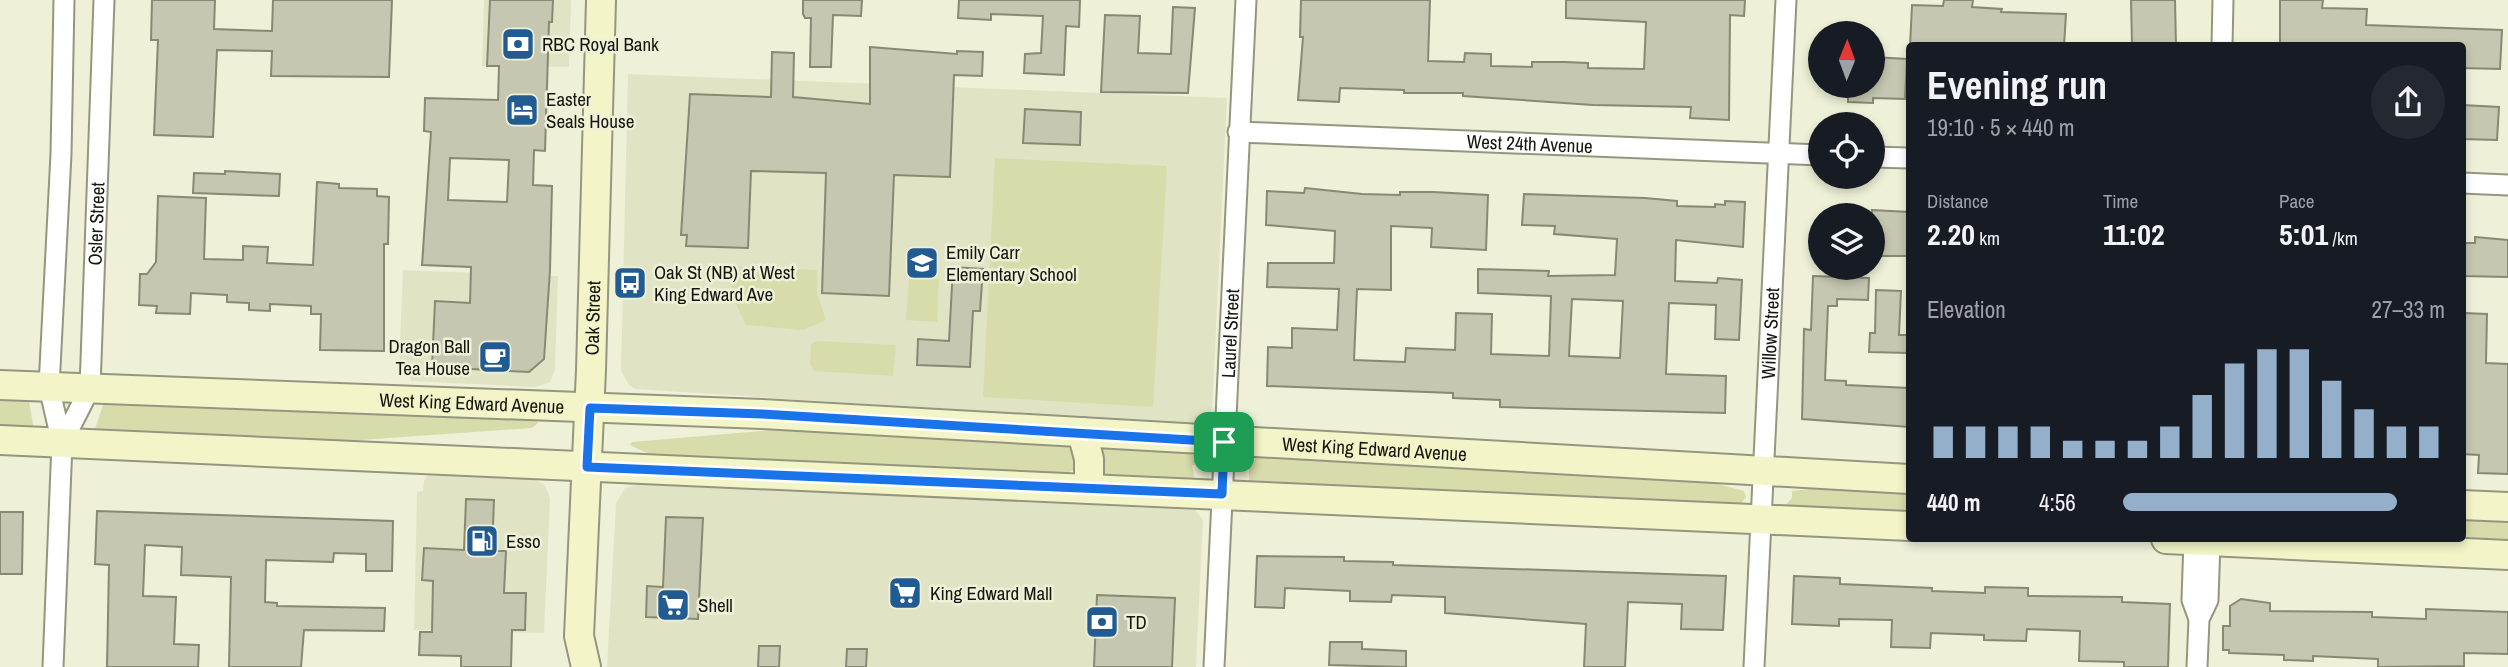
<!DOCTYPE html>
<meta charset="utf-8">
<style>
:root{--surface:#171b24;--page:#242831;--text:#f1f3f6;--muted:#9ea1a6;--accent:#94afc9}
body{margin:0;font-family:"Archivo Narrow",sans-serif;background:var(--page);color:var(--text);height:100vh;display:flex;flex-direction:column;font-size:26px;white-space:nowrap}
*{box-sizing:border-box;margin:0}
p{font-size:23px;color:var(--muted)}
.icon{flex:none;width:38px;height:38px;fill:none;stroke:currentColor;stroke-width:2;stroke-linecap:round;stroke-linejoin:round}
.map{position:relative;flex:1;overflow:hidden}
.details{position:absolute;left:1906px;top:42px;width:560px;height:500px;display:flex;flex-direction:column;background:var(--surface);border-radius:7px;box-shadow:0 4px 10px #0003}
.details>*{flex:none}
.needle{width:46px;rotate:1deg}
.controls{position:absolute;left:1808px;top:21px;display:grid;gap:14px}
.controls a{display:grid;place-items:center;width:77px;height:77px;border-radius:50%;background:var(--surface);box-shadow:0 4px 10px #0003;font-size:35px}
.pin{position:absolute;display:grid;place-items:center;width:60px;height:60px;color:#fff;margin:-30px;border-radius:14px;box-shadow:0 4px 10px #0006}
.round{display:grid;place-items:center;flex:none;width:74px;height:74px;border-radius:37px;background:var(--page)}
.headline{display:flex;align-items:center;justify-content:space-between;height:119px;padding:0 21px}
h1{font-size:38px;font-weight:700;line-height:52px}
.figures{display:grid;grid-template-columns:repeat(3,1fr);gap:10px;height:119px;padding:7px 21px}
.figures div{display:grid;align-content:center}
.figures b{font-size:30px;font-weight:700}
.figures small{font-size:19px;font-weight:400}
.figures p{font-size:19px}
.chart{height:196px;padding:14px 21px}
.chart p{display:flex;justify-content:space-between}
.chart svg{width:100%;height:126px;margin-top:7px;stroke:var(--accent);stroke-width:6}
ul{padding:0 21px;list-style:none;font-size:23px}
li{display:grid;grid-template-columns:112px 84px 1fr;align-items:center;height:52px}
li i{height:18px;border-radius:9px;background:var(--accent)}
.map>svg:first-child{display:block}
</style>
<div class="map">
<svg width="2508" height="667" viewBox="0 0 2508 667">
<rect width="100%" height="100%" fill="#eef1d8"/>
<g fill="#e1e4c4">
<polygon points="484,0 571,0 569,67 482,66"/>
<polygon points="628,74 1227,98 1212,414 1199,425 1192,425 635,389 629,385 621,371"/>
<polygon points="403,270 558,276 555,370 550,382 536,387 411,381 407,367 399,366"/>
<polygon points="428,475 534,479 545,485 550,499 544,633 414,630 417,492 423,491 424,481"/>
<polygon points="639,484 1195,510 1203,520 1196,667 607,667 616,503 625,488"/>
</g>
<g fill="#d8dcaa">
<polygon points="995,158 1167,166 1153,407 983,397"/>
<polygon points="732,266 817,270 817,294 826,320 803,330 746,325 731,294"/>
<polygon points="909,276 939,279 937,322 906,320"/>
<polygon points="817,341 896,345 893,376 815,371 810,365 811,344"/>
<polygon points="0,395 28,396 34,430 0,429"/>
<polygon points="105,399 536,419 538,423 532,428 332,442 97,431 95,429"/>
<polygon points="795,428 1062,443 1076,452 1075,470 1063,474 675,457 649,454 630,445 632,442"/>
<polygon points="1096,445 1171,448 1196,456 1196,465 1192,465 1195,480 1103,475"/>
<polygon points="1278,455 1710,482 1744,491 1746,497 1739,506 1731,506 1249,482 1249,459"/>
<polygon points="1809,489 1909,492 1909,514 1784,507 1792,498 1792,491"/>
<polygon points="2462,517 2508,519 2508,541 2462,539"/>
</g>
<g fill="#c5c7b0" stroke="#878973" stroke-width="2" fill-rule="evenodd">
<polygon points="152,0 215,0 214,29 272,31 273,0 392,0 389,77 271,76 272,51 217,50 213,137 154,135 158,40 151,40"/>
<path d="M490,0H553L552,22H549L545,151L534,150L533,185L552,186L550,270L544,359L529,372L432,367L435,301L470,303L471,267L422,265L431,132L424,131L425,98L498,100L499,66H487ZM450,158L509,160L507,202L448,200Z"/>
<polygon points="803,0 862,0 861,16 833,15 831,67 810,67 811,18 805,18 803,14"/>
<polygon points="959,0 1080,0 1079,27 1066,26 1064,75 1024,73 1025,54 1041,53 1043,16 991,14 991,20 958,18"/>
<polygon points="1301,0 1430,0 1428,61 1464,62 1465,53 1491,54 1491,66 1532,67 1532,62 1565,62 1588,63 1588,68 1644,69 1646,22 1566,18 1566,0 1745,0 1744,16 1730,15 1729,120 1690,118 1691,107 1593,105 1463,96 1463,93 1404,93 1404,90 1340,88 1339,102 1298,100 1303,37 1300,37"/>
<polygon points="1944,0 1973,0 1972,7 2002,9 2001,12 2066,14 2064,46 1910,46 1912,5 1943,6"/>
<polygon points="2131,0 2175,0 2176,46 2132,46"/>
<polygon points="2280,0 2323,0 2322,8 2367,9 2366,25 2502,30 2500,69 2462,68 2462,46 2280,46"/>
<polygon points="1173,7 1195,8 1188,93 1101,92 1105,15 1140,16 1138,53 1171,54"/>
<polygon points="870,47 957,54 957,51 983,52 982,76 954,75 950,177 894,175 889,296 822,293 826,173 751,171 748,248 686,246 687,235 681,235 690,94 771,97 772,52 794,53 793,97 870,104"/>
<polygon points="1872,57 1907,59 1905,99 1873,98 1873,103 1848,102 1848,86 1872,86"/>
<polygon points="2462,105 2499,107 2497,140 2462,139"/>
<polygon points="1025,109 1081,112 1080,145 1023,143"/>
<polygon points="225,171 280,174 279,196 193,193 194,173 225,174"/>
<polygon points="317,182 339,184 339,188 377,189 377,196 389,197 388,244 384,244 384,351 320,350 321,314 311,314 311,306 270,304 270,311 249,310 249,303 227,302 227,295 191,293 190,314 156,313 157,306 139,305 140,274 147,274 156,262 158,196 206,198 204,259 243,260 243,246 268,247 267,263 313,265"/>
<path d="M1305,188L1362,194L1400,195V192H1433L1488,195L1486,250L1431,247L1432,228L1391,226V290L1357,289L1354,360L1405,362L1406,348L1455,350L1456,313L1492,314L1491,354L1549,356L1551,296L1478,293V269L1549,271L1548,276L1615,275L1617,239L1554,234L1555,226L1522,225L1524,194L1645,198L1677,201V206L1715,207V204L1725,205V201L1745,202L1743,247L1676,240L1675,281L1717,283L1718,278L1742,280L1739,340L1715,339L1716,305L1669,303L1666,374L1726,376L1725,413L1500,407V400L1453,398V393L1267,386L1268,347L1292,348V328L1337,330L1339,289L1267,287L1268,263H1334L1335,231L1266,225L1267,191L1304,193ZM1572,299L1623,301L1620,358L1569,356Z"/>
<polygon points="1872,210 1909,212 1909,256 1872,256"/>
<polygon points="2475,237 2508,240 2508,277 2462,276 2462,243 2475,243"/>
<polygon points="953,267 983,269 980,311 973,311 970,367 917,365 918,339 949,341"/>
<polygon points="1813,276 1869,278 1868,300 1837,299 1837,306 1828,306 1825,380 1846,381 1846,385 1909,388 1909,427 1802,419 1804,329 1811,330"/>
<polygon points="1876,290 1901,291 1899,335 1909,335 1909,353 1869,352 1870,333 1875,333"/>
<polygon points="2464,313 2487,314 2486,363 2508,364 2508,474 2478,473 2479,455 2462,454"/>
<polygon points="466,499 494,500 492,551 506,551 504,593 526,593 525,630 512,630 511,667 461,667 461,656 419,655 420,632 432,632 433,581 422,580 424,548 464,550"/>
<polygon points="97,511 393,521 392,571 366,571 366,554 334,553 333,562 266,560 265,602 277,603 277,606 385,608 384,631 304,630 301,667 229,667 231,577 181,575 182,547 145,545 143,596 176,597 174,644 199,645 198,667 107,667 109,565 95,564"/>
<polygon points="0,512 23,512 22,574 0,574"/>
<polygon points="666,517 703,518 698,619 646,617 647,586 663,587"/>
<polygon points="1257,556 1344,557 1344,561 1393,562 1393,565 1726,576 1723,630 1681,629 1682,604 1628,602 1625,667 1584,667 1586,624 1445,613 1445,597 1392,595 1391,602 1350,601 1350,591 1285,588 1284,608 1255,607"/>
<polygon points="1794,576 1840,578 1840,584 1932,588 1932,591 1985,593 1985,587 2028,588 2028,596 2122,597 2122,602 2170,604 2168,667 2124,667 2124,662 2079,661 2080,631 2027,629 2026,641 1984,640 1984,635 1931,633 1930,648 1891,647 1892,620 1839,619 1839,626 1792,624"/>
<polygon points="1097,595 1175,598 1172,667 1094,667"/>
<polygon points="2241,599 2270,603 2270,611 2372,612 2372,617 2426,619 2426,609 2508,612 2508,654 2464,653 2464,666 2378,667 2378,659 2313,656 2313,661 2284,660 2284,655 2229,653 2229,650 2223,650 2223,626 2230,626 2230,606"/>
<polygon points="1330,642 1362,642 1362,649 1406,651 1406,667 1329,665"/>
<polygon points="759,646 780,646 779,667 758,667"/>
<polygon points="847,649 867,649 866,667 846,667"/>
</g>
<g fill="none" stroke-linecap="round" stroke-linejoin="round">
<defs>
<g id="minor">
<polyline points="2222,46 2223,0"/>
<path id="s1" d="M1238,132L1820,155"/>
<polyline points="1872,157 1909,158"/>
<polyline points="2462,183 2508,185"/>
<path id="s2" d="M62,443L90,388L104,0"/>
<polyline points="2194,540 2192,600 2199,619"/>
<polyline points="53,667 62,443 49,387 61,154 64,0"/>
<path id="s3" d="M1214,667L1246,0"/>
<path id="s4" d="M1754,667L1786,0"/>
<polyline points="2197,667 2199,619 2208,600 2210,541"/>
</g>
<g id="secondary">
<path id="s5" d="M0,385L762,414L1909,479"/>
<polyline points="1082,432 1089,459 1089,488"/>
<polyline points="0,440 1909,526"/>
<polyline points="2462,505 2508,507"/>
<polyline points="2166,539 2508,555"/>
<path id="s6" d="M586,667L579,636L591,370L601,0"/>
</g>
</defs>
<use href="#minor" stroke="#949680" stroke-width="23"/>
<use href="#secondary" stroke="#949680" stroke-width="32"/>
<use href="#minor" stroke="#fff" stroke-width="19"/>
<use href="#secondary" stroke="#f3f5c8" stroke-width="28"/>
</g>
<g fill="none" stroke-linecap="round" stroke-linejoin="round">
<defs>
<polygon id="route" points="590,408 762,414 1224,442 1222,494 587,467"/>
</defs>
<use href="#route" stroke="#fff" stroke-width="14"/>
<use href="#route" stroke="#1a73e8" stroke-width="9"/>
</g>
<defs>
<symbol id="bank-square" viewBox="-11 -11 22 22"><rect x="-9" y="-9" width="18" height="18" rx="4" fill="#225b92" stroke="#eef1d8"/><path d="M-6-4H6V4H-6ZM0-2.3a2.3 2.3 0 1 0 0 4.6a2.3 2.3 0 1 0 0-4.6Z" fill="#fff"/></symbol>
<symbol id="hotel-square" viewBox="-11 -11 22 22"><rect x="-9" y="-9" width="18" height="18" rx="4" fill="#225b92" stroke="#eef1d8"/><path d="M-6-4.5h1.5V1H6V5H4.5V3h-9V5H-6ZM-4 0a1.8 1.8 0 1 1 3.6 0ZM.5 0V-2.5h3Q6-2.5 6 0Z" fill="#fff"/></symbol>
<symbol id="school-square" viewBox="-11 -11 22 22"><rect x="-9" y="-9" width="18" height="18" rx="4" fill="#225b92" stroke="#eef1d8"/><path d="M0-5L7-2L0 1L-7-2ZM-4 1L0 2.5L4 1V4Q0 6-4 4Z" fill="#fff"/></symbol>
<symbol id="bus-square" viewBox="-11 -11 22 22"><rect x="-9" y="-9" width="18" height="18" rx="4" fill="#225b92" stroke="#eef1d8"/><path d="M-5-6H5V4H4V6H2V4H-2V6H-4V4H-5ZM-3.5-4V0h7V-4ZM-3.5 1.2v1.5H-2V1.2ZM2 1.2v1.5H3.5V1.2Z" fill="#fff"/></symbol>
<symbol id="cafe-square" viewBox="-11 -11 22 22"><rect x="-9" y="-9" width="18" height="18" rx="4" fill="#225b92" stroke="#eef1d8"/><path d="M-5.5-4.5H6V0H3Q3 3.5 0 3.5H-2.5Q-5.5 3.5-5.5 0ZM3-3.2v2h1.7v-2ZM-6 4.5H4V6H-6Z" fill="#fff"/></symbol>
<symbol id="fuel-square" viewBox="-11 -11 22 22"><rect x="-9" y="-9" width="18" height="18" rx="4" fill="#225b92" stroke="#eef1d8"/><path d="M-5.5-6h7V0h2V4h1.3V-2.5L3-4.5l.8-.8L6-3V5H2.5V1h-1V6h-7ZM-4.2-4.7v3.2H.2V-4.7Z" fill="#fff"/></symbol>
<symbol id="supermarket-square" viewBox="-11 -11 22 22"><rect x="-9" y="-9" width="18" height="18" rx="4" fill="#225b92" stroke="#eef1d8"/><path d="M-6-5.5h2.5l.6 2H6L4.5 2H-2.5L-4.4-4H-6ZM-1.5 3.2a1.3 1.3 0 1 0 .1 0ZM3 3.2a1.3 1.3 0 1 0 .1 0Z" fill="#fff"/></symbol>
</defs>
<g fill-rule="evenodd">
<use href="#bank-square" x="499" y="25" width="38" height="38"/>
<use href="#hotel-square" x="503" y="91" width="38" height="38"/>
<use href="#school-square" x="903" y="244" width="38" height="38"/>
<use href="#bus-square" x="611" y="264" width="38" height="38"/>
<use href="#cafe-square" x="476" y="338" width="38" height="38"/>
<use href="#fuel-square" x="463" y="522" width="38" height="38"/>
<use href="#supermarket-square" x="886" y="574" width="38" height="38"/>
<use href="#supermarket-square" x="654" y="586" width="38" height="38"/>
<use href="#bank-square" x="1083" y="603" width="38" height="38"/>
</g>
<g text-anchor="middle" stroke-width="5" stroke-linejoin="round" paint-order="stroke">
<g font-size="19" fill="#15160d" stroke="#eef1d8" text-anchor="start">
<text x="542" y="51">RBC Royal Bank</text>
<text x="546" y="106">Easter<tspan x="546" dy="22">Seals House</tspan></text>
<text x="946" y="259">Emily Carr<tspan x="946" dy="22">Elementary School</tspan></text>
<text x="654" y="279">Oak St (NB) at West<tspan x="654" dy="22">King Edward Ave</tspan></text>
<text x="470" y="353" text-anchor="end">Dragon Ball<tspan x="470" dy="22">Tea House</tspan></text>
<text x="506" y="548">Esso</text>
<text x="930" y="600">King Edward Mall</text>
<text x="698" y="612">Shell</text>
<text x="1126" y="629">TD</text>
</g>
<g font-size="19" fill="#15160d" stroke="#eef1d8">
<text dy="7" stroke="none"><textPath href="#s1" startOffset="292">West 24th Avenue</textPath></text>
<text dy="7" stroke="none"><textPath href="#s2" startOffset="226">Osler Street</textPath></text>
<text dy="7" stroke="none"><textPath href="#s6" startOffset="350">Oak Street</textPath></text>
<text dy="7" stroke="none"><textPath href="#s3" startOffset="334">Laurel Street</textPath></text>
<text dy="7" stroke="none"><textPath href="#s4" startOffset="334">Willow Street</textPath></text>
<text dy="7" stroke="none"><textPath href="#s5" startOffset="472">West King Edward Avenue</textPath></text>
<text dy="7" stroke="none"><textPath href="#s5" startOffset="1376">West King Edward Avenue</textPath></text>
</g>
</g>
</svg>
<div class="controls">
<a><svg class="needle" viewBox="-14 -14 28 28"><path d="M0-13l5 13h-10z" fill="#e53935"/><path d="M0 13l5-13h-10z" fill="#9ea1a6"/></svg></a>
<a><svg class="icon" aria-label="locate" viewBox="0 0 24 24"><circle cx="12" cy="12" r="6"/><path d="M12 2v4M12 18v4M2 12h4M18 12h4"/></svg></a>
<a><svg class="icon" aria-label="layers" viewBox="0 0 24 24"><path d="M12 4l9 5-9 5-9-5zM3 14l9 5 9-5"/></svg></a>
</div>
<div class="pin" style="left:1224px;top:442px;background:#1e9e55"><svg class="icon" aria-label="arrive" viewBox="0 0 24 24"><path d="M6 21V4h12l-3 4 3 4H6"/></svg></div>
<section class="details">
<div class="headline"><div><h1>Evening run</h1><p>19:10 · 5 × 440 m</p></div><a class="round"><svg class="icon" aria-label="share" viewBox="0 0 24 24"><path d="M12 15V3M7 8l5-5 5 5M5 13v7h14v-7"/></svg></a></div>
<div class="figures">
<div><p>Distance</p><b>2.20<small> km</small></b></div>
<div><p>Time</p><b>11:02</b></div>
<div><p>Pace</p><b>5:01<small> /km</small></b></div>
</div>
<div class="chart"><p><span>Elevation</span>27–33 m</p>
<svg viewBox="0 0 160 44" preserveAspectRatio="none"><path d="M5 44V33M15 44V33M25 44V33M35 44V33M45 44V38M55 44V38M65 44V38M75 44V33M85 44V22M95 44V11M105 44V6M115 44V6M125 44V17M135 44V27M145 44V33M155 44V33"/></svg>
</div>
<ul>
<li><b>440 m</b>4:56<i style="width:85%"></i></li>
</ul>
</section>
</div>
